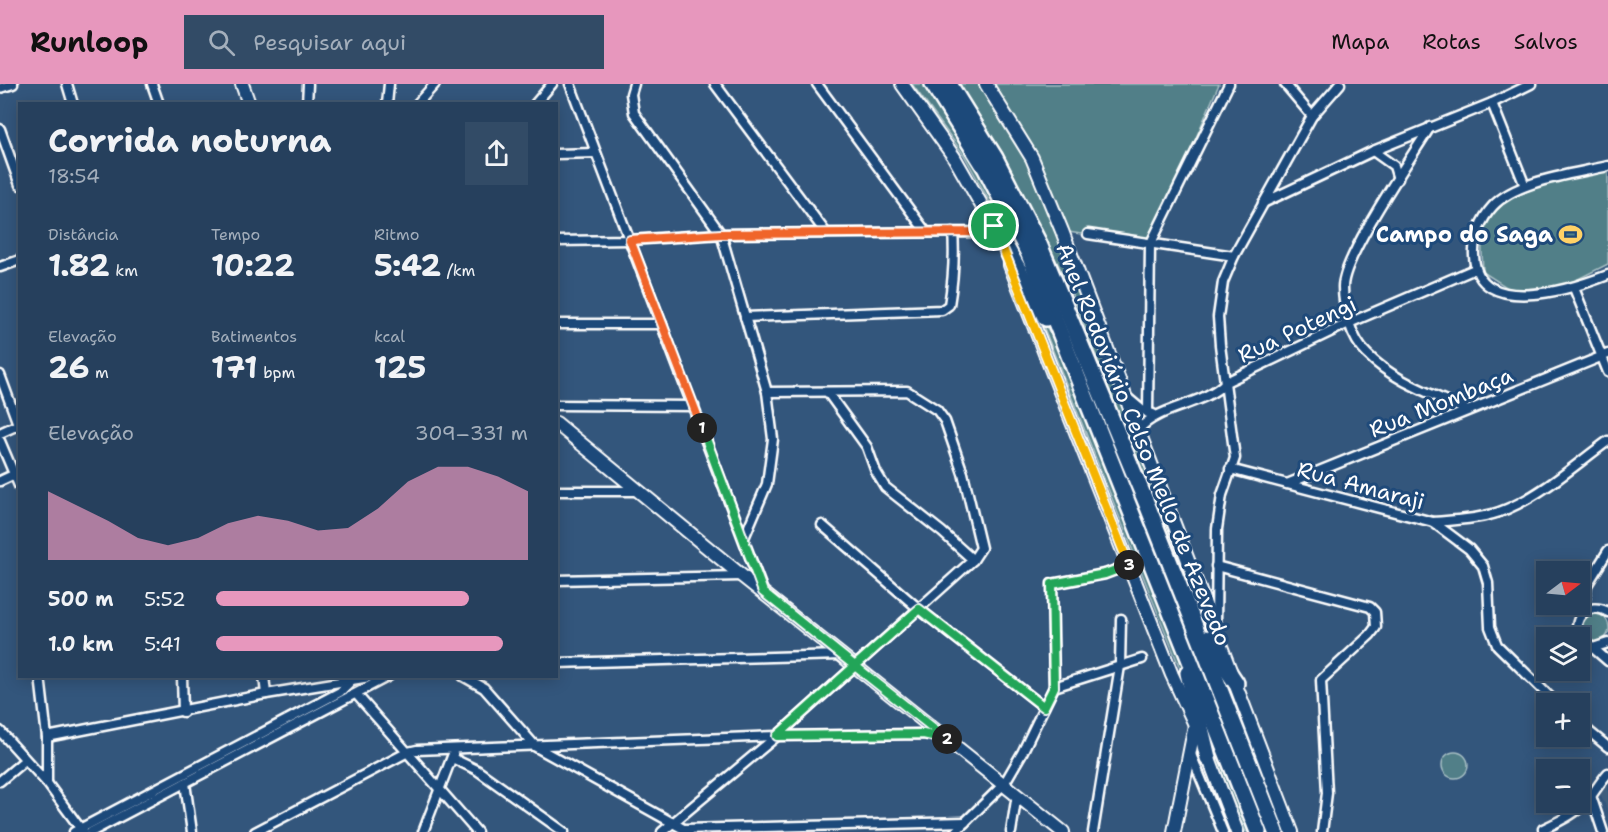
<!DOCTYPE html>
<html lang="pt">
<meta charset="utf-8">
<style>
:root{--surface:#26405d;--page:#324b66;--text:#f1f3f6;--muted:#a4afbc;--line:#425972;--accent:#e797bd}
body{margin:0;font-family:"Shantell Sans",sans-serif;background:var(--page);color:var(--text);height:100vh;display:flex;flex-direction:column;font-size:22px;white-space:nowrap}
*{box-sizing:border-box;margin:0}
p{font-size:20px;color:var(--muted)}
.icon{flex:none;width:33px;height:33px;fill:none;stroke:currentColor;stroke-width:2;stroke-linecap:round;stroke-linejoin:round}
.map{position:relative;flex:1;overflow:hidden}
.details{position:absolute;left:18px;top:18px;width:540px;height:576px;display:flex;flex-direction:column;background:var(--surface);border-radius:0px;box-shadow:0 3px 15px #0003,0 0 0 2px var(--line)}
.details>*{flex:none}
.needle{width:39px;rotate:74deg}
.buttons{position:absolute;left:1536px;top:477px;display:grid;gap:12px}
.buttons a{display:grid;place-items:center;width:54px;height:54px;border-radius:0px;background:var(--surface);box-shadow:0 3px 15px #0003,0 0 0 2px var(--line);font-size:30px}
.pin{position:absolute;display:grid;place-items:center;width:51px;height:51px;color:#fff;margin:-26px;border:3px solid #fff;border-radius:50%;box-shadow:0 2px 6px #0007}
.km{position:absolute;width:30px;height:30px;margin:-15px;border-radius:50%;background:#222;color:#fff;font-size:16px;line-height:30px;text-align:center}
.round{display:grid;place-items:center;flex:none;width:63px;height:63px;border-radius:0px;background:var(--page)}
.summary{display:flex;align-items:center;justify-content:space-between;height:102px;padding:0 30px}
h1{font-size:33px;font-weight:700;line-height:45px}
.stats{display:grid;grid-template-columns:repeat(3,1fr);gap:9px;height:102px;padding:6px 30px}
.stats div{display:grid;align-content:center}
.stats b{font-size:30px;font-weight:700}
.stats small{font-size:16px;font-weight:400}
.stats p{font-size:16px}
.chart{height:168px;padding:12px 30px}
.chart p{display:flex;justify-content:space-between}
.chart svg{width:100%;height:108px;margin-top:6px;fill:var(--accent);opacity:.7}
ul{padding:0 30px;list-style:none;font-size:20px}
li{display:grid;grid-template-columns:96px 72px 1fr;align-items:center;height:45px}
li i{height:15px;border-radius:8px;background:var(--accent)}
header{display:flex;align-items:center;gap:36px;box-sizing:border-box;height:84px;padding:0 30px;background:var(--accent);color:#111}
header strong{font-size:28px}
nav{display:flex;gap:33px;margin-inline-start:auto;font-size:21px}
.search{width:420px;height:54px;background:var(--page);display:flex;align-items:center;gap:15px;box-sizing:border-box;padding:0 21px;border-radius:0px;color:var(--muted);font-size:22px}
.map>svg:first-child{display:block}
</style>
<header>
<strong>Runloop</strong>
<div class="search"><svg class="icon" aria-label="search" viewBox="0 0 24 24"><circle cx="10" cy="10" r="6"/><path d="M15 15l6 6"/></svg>Pesquisar aqui</div>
<nav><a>Mapa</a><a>Rotas</a><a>Salvos</a></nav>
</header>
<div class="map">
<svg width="1608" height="748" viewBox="0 0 1608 748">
<rect width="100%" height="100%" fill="#33567c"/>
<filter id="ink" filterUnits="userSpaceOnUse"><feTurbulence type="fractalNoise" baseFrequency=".0167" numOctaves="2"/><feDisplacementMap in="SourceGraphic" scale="12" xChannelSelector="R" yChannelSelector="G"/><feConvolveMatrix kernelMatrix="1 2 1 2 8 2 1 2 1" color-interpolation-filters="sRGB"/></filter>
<g filter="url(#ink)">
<polygon fill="#415f7e" points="1608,697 1608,727 1598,705"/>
<g fill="#517f88" stroke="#a8bfc4" stroke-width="1.5">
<polygon points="912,0 927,0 991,106 1039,208 964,71"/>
<polygon points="957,0 1219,0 1150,161 1062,147 1223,575 1200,537 1068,200 1002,68"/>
<path d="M1608,86V180L1566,201L1511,206L1483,188C1483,176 1480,157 1483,146C1497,104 1571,95 1608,86Z"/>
<polygon points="1038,229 1069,281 1176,553 1191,612"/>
<circle cx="1595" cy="544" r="14"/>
<polygon points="1212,568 1233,601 1289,748 1283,748"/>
<polygon points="1205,632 1255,748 1246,748 1223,692"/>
<circle cx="1455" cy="681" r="13"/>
</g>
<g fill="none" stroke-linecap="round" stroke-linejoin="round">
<defs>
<g id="street">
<polyline points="67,0 73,20"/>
<polyline points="152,0 159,20"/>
<polyline points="570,0 763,507"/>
<polyline points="634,0 631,10 634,29 721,150 767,308 773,355 767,400 744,454"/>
<polyline points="715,0 826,149"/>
<polyline points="817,0 926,148"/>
<polyline points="1285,0 1312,32"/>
<polyline points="0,4 13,0"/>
<polyline points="1492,19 1525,102"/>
<polyline points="307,20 308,0"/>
<polyline points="387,20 389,0"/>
<polyline points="417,20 435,0"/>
<polyline points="535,20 552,0"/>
<path d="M1430,43C1411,74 1343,172 1343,203C1343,224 1351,255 1367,270C1393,297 1433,310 1466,326"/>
<polyline points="0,45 20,101"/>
<polyline points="1373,67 1394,82 1398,95"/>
<polyline points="556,70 596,69"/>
<path d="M1608,82C1575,90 1517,96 1493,122C1481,135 1473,154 1474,172C1477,235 1572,205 1608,191"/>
<polyline points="1263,119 1373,67 1492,19 1531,0"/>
<polyline points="1088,150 1234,172"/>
<polyline points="556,157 630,156 721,150 981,148 994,142"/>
<polyline points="0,183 20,176"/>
<polyline points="1574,204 1608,288"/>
<path d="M745,233L942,226L949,221C953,197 955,173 953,148"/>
<polyline points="556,240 662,240"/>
<polyline points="0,291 18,340"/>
<polyline points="828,309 867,363 876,388 885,403 942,448 973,476"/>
<polyline points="1129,315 1142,326 1153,330"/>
<polyline points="556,321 694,322"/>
<polyline points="1148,329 1150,161 1229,0"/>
<path d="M1139,345C1161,321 1203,322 1226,298L1349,239L1475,185"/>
<polyline points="0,349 20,340"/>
<polyline points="0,357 20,404"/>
<polyline points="1230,385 1433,438 1469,465 1483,482 1488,499 1490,543 1497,561 1557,620"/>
<polyline points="0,397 15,390"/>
<polyline points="1287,400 1608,270"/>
<polyline points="556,407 639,407"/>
<path d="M1433,438C1458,436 1484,435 1507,425C1543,410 1576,380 1608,357"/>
<polyline points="822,441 919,525 1044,623"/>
<polyline points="1216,482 1370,523 1375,528 1376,543 1370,551 1321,596 1327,709 1322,748"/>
<polyline points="556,496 741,492"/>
<polyline points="1583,528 1587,501 1608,467"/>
<polyline points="1216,542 1217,445 1222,411 1235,374 1220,261 1218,233 1223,198 1234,172 1312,32 1340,0"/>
<path d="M1578,554C1572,533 1588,517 1608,528"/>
<polyline points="1580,555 1593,564 1608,559"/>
<polyline points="1593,564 1608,577"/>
<polyline points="556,579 841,571"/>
<polyline points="40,592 47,653 47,699"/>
<polyline points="182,592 183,628"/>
<polyline points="264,592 266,610"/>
<polyline points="463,592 484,604 536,663 689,748"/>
<polyline points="1054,603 1052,500 1105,490 1129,481"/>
<polyline points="357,611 477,748"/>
<polyline points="1580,640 1608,663"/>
<polyline points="0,647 47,699 83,748"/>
<polyline points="47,653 266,610 376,592"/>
<polyline points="1190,668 1223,748"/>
<polyline points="452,674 477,686 564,748"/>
<polyline points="0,697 25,676"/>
<polyline points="185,699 192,748"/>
<polyline points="1591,712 1603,748"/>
<polyline points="684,745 965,738"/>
<path d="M1543,745C1560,737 1580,728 1591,712C1597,704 1601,697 1608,689"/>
<polyline points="74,748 340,608 350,598 350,592"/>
<polyline points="91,748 389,592"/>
<polyline points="255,748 408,668 417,666 777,652 923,650 942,654"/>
<polyline points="423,748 453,670"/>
<polyline points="662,748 777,652 973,476 981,464 963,389 945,337 937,326 907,307 767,308"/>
<polyline points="955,748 1004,700 1022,669 1054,603 1142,575"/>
<polyline points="1011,748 1017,710"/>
<polyline points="1093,748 1120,582 1121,535"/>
</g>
<g id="secondary">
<polyline points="242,0 249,20"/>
<polyline points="902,0 954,73 998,150"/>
<polyline points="986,0 1032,74 1062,147 1292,748"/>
<polyline points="1010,181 1172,591 1196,643"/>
<polyline points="556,339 742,492 1063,748"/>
<polyline points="1206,667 1237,748"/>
<polyline points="1174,748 1195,641"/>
</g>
<g id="highway">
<polyline points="933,0 986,85 1028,168 1258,748"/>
<polyline points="949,0 995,74 1039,160 1148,423 1276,748"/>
<polyline points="994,142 1046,234"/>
<polyline points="1206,554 1236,599"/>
<polyline points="1188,589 1208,674"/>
</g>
</defs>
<use href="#street" stroke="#fff" stroke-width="13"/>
<use href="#secondary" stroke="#fff" stroke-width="16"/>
<use href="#highway" stroke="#fff" stroke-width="20"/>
<use href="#street" stroke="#1f4a7a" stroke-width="8"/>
<use href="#secondary" stroke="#1f4a7a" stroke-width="12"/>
<use href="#highway" stroke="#1f4a7a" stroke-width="15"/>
</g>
</g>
<g fill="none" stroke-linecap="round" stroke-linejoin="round" filter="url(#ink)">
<defs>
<polyline id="split-1" points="702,344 630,156 721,150 981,148 994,142"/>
<polyline id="split-2" points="702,344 763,508 855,582 777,652 923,650 947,655"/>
<polyline id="split-3" points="947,655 855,582 919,525 1044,623 1054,603 1052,500 1105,490 1129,481"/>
<polyline id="split-4" points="994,142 1129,481"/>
</defs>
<use href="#split-1" stroke="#fff" stroke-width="12"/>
<use href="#split-2" stroke="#fff" stroke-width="12"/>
<use href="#split-3" stroke="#fff" stroke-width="12"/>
<use href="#split-4" stroke="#fff" stroke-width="12"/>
<use href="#split-1" stroke="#f0652b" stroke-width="8"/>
<use href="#split-2" stroke="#22a559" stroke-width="8"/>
<use href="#split-3" stroke="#22a559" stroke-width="8"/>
<use href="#split-4" stroke="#f5b400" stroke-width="8"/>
</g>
<defs>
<symbol id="stadium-bare" viewBox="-9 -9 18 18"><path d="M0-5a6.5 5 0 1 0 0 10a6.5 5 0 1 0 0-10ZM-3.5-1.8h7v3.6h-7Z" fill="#ffd166" stroke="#1f4a7a" stroke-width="2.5" paint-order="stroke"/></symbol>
</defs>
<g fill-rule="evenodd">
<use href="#stadium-bare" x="1554" y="134" width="33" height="33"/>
</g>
<g text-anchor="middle" stroke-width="6" stroke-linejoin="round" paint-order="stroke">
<g font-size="22" font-weight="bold" fill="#fff" stroke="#1f4a7a" text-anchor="end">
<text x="1553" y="158">Campo do Saga</text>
</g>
<g font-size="22" fill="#fff" stroke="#1f4a7a">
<text transform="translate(1297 245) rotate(-25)" y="8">Rua Potengi</text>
<text transform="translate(1441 318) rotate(-22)" y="8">Rua Mombaça</text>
<text transform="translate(1144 360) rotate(68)" y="8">Anel Rodoviário Celso Mello de Azevedo</text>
<text transform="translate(1361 401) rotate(15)" y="8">Rua Amaraji</text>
</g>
</g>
</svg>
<div class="buttons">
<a><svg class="needle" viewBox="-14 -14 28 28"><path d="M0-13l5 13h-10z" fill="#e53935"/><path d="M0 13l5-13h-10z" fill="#a4afbc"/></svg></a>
<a><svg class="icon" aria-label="layers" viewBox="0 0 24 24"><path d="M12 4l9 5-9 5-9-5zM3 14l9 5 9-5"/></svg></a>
<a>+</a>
<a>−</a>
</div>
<div class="pin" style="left:994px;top:142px;background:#1e9e55"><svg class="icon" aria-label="arrive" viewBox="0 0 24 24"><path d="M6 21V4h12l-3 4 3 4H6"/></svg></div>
<b class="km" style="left:702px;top:344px">1</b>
<b class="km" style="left:947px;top:655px">2</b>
<b class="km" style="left:1129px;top:481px">3</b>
<section class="details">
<div class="summary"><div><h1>Corrida noturna</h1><p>18:54</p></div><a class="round"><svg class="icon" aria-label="share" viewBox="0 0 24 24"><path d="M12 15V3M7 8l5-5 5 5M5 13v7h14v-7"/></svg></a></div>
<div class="stats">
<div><p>Distância</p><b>1.82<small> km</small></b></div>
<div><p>Tempo</p><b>10:22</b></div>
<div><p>Ritmo</p><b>5:42<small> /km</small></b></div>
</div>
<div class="stats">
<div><p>Elevação</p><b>26<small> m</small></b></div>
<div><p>Batimentos</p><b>171<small> bpm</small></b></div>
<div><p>kcal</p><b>125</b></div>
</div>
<div class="chart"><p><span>Elevação</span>309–331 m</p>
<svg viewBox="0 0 160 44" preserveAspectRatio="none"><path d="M0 44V16L10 22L20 28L30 35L40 38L50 35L60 29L70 26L80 28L90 32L100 31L110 23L120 12L130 6L140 6L150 10L160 16V44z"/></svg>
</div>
<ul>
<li><b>500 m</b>5:52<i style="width:81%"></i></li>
<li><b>1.0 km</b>5:41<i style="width:92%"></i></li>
</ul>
</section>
</div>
